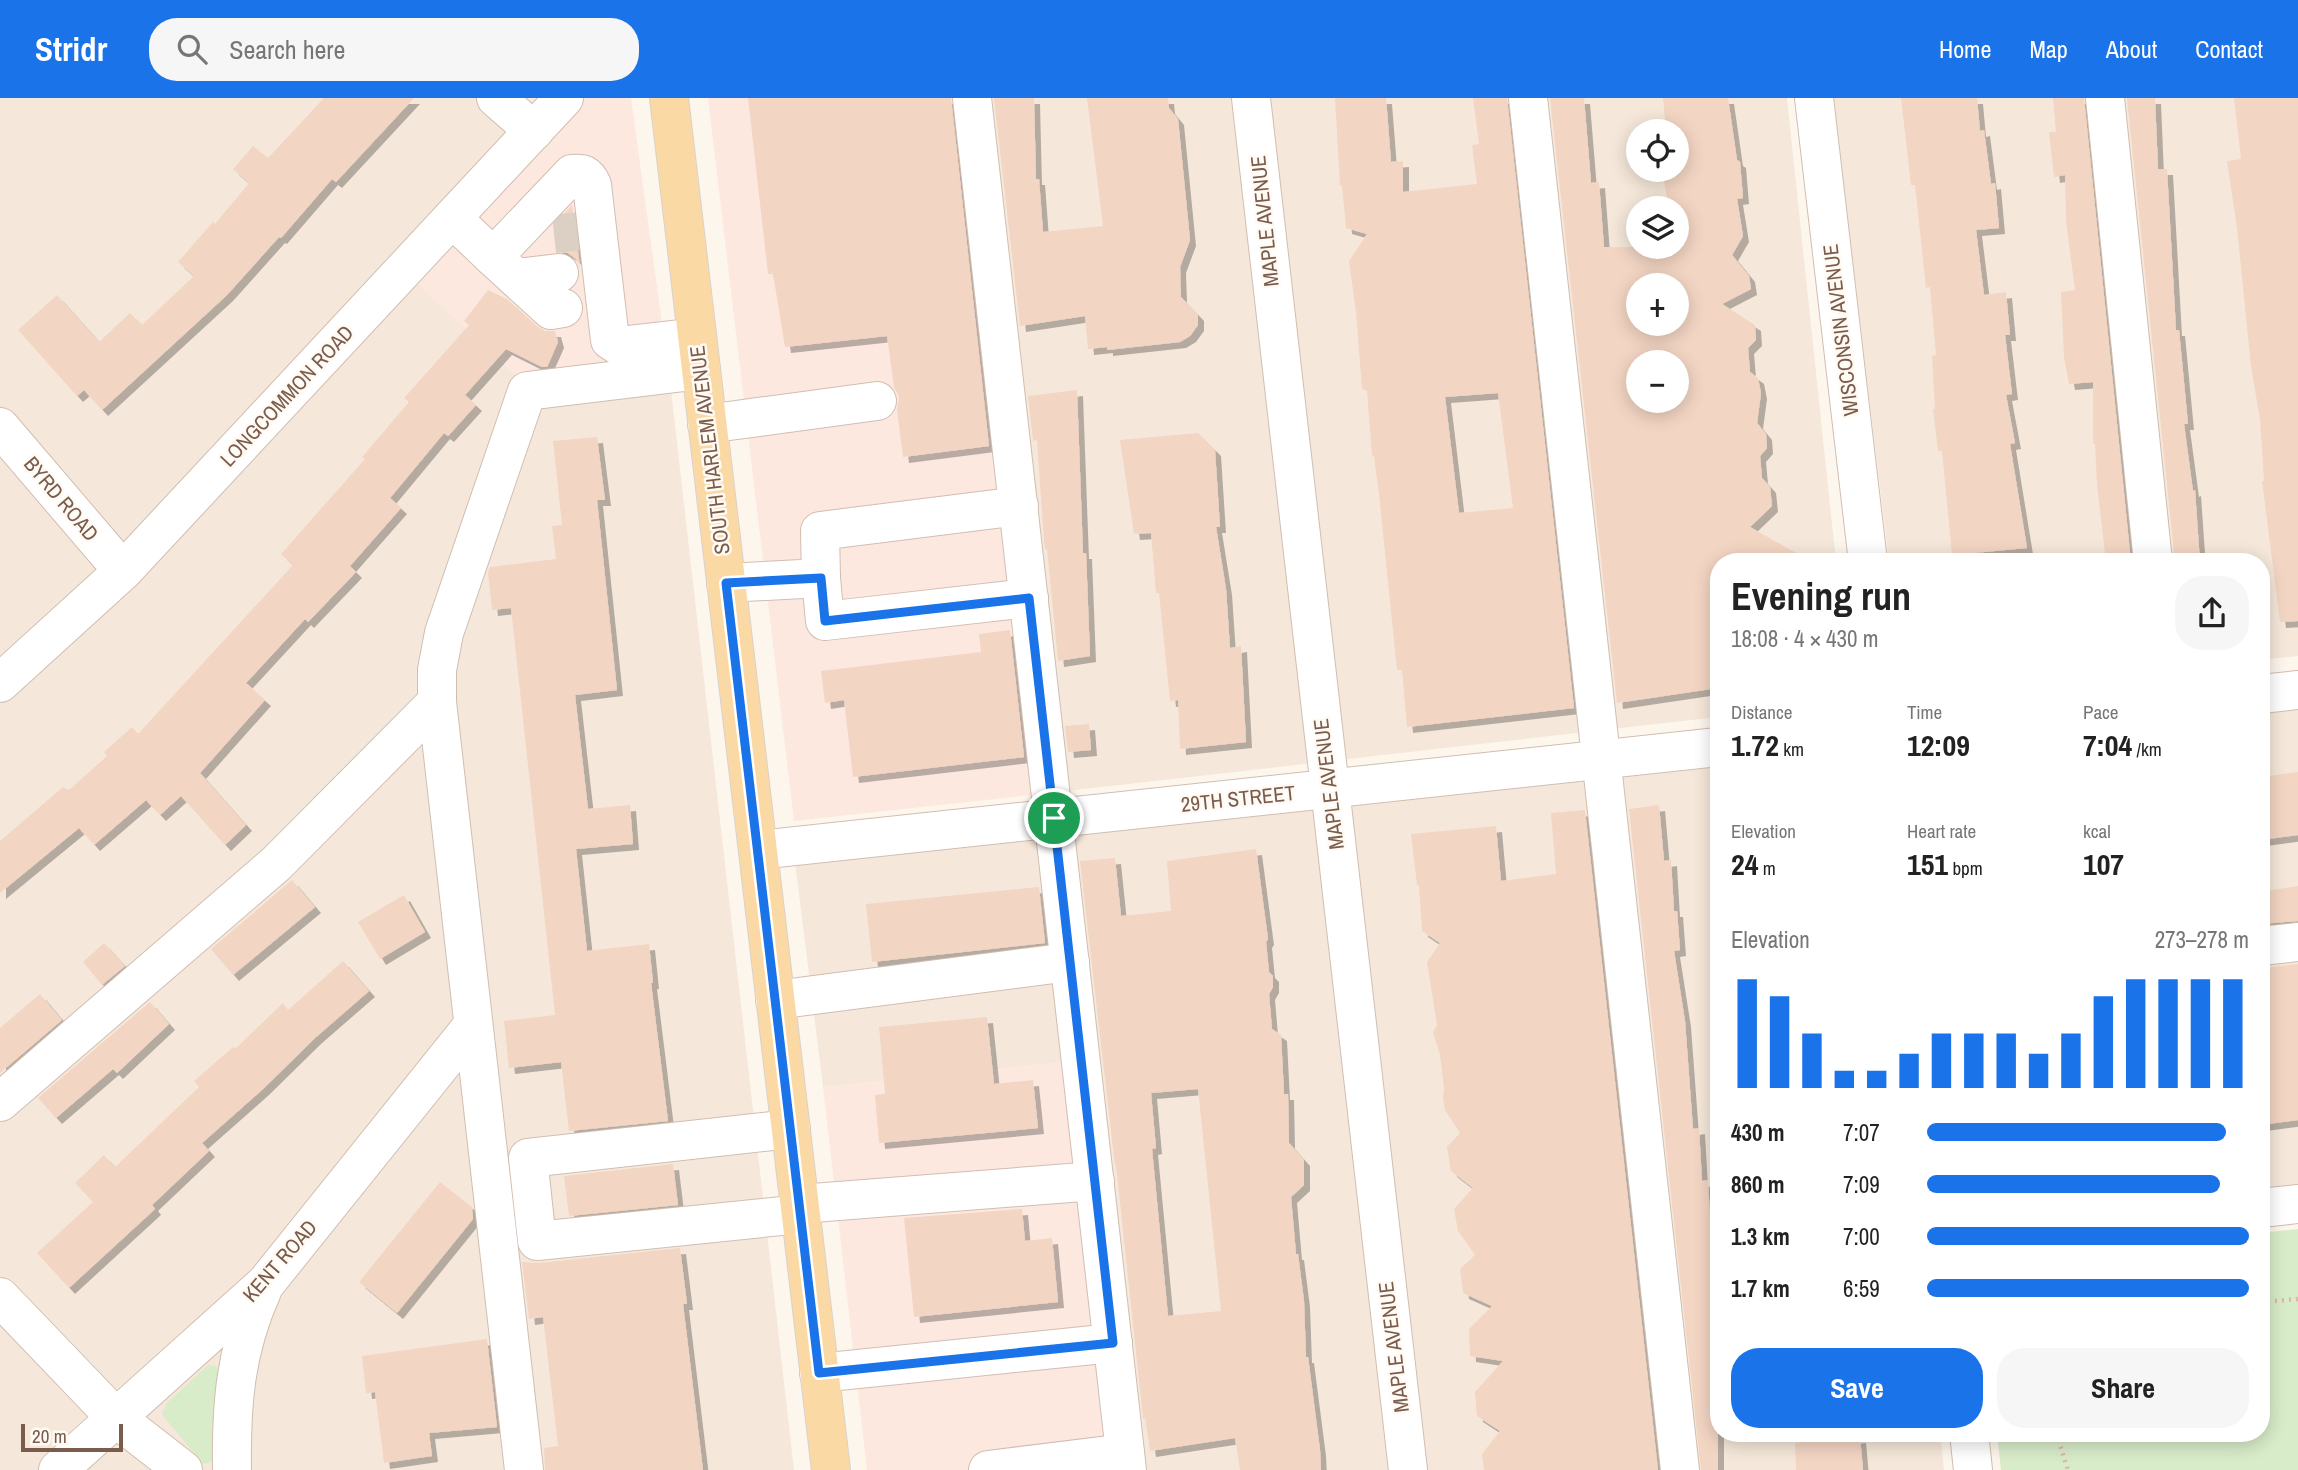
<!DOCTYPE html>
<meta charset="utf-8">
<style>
:root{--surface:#fff;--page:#f6f6f6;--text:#222;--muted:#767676;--accent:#1a73e8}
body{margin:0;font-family:"Archivo Narrow",sans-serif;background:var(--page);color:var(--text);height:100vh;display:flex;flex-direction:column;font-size:26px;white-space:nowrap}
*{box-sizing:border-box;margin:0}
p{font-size:23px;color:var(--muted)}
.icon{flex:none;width:38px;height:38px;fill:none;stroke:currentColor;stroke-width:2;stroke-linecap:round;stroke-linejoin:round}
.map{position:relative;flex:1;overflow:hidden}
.panel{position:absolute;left:1710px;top:455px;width:560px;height:889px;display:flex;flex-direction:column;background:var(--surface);border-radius:28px;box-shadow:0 4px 18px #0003}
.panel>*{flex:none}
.tools{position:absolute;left:1626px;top:21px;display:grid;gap:14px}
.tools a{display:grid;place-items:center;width:63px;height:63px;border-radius:50%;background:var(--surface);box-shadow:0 4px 18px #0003;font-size:35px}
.scale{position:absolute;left:21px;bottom:18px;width:102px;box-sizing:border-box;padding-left:7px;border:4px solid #7a5c4d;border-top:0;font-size:19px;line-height:24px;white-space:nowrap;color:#7a5c4d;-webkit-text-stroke:5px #fffaf3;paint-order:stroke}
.pin{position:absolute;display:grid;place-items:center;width:60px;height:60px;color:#fff;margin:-30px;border:4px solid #fff;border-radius:50%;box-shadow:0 2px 7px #0007}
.round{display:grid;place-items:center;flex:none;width:74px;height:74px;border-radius:28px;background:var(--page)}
.head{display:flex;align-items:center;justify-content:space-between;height:119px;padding:0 21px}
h1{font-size:38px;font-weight:800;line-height:52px}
.stats{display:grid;grid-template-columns:repeat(3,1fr);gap:10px;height:119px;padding:7px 21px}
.stats div{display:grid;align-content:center}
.stats b{font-size:30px;font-weight:800}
.stats small{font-size:19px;font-weight:400}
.stats p{font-size:19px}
.chart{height:196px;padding:14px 21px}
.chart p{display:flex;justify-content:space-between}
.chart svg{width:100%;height:126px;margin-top:7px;stroke:var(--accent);stroke-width:6}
.primary-button{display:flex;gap:14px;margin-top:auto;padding:14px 21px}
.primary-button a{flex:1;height:80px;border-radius:28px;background:var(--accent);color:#fff;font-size:28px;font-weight:800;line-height:80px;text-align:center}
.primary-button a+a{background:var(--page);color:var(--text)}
ul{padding:0 21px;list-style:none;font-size:23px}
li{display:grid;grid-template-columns:112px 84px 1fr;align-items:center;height:52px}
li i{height:18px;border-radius:9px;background:var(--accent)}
header{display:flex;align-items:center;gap:42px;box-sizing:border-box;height:98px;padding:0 35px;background:var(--accent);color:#fff}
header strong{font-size:33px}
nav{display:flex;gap:38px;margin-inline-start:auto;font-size:24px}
.search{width:490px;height:63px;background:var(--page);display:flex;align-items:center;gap:18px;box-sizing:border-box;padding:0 24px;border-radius:28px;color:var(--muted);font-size:26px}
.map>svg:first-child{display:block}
</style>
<header>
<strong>Stridr</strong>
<div class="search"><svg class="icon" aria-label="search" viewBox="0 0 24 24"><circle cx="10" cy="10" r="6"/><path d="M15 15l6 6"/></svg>Search here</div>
<nav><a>Home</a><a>Map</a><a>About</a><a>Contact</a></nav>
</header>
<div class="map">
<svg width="2298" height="1372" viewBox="0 0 2298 1372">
<defs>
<filter id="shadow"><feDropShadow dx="6" dy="6" stdDeviation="0" flood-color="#0004"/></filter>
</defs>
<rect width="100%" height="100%" fill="#fdf6ec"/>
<g fill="#f5e8da" fill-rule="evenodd">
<polygon points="0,0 505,0 670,283 794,1372 0,1372"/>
<path d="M977,0H1787L1836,464H1718V619L1058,694ZM1638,33H1676V72H1638ZM1638,110H1676V149H1638ZM1638,187H1676V226H1638ZM1638,264H1676V303H1638Z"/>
<polygon points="1833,0 2298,0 2298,558 2261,562 2261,464 1889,464"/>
<polygon points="2298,600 2298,1098 2261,1102 2261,604"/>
<polygon points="1718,669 1718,1335 1940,1335 1944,1372 1121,1372 1077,963 823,989 795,764"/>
</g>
<g fill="#fde8e0">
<polygon points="505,0 631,0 670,283 540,300 412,181 542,36"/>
<polygon points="708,0 977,0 1058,694 794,723"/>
<polygon points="1077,963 1121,1372 867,1372 823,989"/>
</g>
<g fill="#d8ecc9">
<polygon points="2298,1131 2298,1372 2001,1372 1997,1335 2261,1335 2261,1135"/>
<polygon points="208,1267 216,1268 218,1274 214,1360 211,1364 203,1366 164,1319 162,1315 167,1305"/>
</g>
<g fill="#f3d5c3" fill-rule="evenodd" filter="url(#shadow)">
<polygon points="324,0 414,0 336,84 332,81 281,140 279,139 227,197 102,312 84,292 77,298 18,232 57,197 99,244 130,215 142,227 194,178 178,164 213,124 215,126 249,85 233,71 253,48 268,60"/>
<polygon points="748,0 951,0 989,348 903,359 897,312 899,299 894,289 887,238 785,249 773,176 768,176"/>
<polygon points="994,0 1034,0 1036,81 1039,81 1043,134 1103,128 1087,0 1168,0 1169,10 1178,21 1190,142 1180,169 1181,199 1198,217 1198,227 1190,238 1180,244 1107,252 1107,249 1088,251 1085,218 1020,228"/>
<path d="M1335,0H1386L1391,64L1403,63V94L1477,86L1472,47L1479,46L1473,0H1507L1574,610L1407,629L1402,572H1397L1379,396L1374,358H1372L1367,293L1362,291L1356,214L1349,163L1367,136L1346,130L1342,87L1340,88ZM1498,295L1513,410L1459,415L1445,299Z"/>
<path d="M1550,0H1584L1591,85L1599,84L1604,149H1676V110H1669L1662,72H1676V33H1666L1663,0H1728L1737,62L1740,64L1743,100L1737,101L1743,138L1732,157L1749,178L1751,191L1722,206L1755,227L1756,242L1748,250L1750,274L1758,280L1761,295L1757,325L1766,336L1767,350L1760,358L1762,380L1770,389L1772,408L1750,429L1812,464H1718V590L1617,605ZM1638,187H1676V226H1638ZM1638,264H1676V303H1638Z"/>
<polygon points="1901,0 1977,0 1980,33 1984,32 1991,86 1995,85 1999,130 1976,132 1984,197 2006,194 2010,237 2005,237 2012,296 2006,297 2015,345 2010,346 2027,450 1952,457 1942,353 1938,353 1933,311 1935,311 1932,258 1936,257 1930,189 1926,190 1915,87 1911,87"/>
<polygon points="2053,0 2084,0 2131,464 2106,464 2097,387 2095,346 2093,346 2093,284 2069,286 2064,259 2061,194 2075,192 2066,123 2065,77 2054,79 2049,34 2056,34"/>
<polygon points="2127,0 2155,0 2158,71 2167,71 2176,232 2179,232 2188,326 2184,326 2193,393 2195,392 2200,464 2175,464"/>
<polygon points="2234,0 2298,0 2298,523 2280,524 2262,383 2264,383 2260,322 2251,268 2237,130 2227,63 2241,61"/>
<polygon points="572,107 580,169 576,161 568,155 557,153 554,126"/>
<polygon points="488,192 507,201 537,228 545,233 555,233 558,244 547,269 542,269 506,251 465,297 476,307 448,338 444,335 390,400 401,410 350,468 356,474 308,524 305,521 246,585 265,602 200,675 246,727 225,747 181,698 160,717 146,702 94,747 79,730 0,795 0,743 63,689 69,692 107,658 104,654 132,629 138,636 293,467 281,456 365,361 362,359 409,304 404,300 469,227 464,223"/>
<polygon points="1077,292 1083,455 1086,455 1090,558 1058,563 1047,451 1045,451 1044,443 1037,342 1033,343 1028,298"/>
<polygon points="1198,335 1215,352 1220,429 1216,429 1226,491 1230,550 1241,548 1246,644 1180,651 1178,602 1170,603 1159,495 1156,495 1151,435 1134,436 1120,342"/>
<polygon points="597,339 605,402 597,402 617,592 575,597 588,711 630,707 633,746 576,751 587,853 649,846 653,885 651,885 668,1023 569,1033 561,964 509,970 504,923 555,917 511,510 492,512 488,475 490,469 556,461 552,428 562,427 553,343"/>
<polygon points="1010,532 1024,659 853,679 844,602 825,605 821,573 981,554 979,536"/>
<polygon points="1089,626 1091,652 1068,654 1065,628"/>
<polygon points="2298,674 2298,737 2261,742 2261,679"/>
<polygon points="1659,707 1664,763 1671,762 1674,813 1677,813 1680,852 1674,853 1685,923 1693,1031 1699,1030 1702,1083 1708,1082 1712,1157 1711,1157 1718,1237 1718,1372 1701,1372 1629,711"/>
<polygon points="1585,712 1658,1372 1484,1372 1482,1356 1500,1333 1477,1318 1475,1294 1503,1263 1470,1258 1469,1231 1492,1208 1463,1195 1460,1171 1475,1157 1458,1133 1454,1111 1473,1090 1451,1073 1447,1049 1460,1035 1445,1012 1443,1000 1444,990 1440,957 1433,934 1437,927 1427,864 1440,845 1422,833 1419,787 1417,787 1411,736 1496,728 1501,783 1556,776 1551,715"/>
<path d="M1256,751L1268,841L1266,844L1269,874L1273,878V889L1269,896L1272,931L1281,937L1284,996H1288L1289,1045L1304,1062V1087L1291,1099L1296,1156H1298L1304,1203L1306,1259H1308L1320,1352L1321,1372H1240L1235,1340L1150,1353L1145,1320H1143L1116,1067L1115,1068L1080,763L1115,760L1121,818L1171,813L1167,763ZM1198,991L1221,1213L1168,1218L1152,1051L1156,1050L1151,995Z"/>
<polygon points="292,782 315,809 233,877 211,851"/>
<polygon points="2298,788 2298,823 2261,826 2261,794"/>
<polygon points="1039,789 1045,845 872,864 866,806"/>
<polygon points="404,797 425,834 380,861 358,824"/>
<polygon points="104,845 125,868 102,887 83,864"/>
<polygon points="343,863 369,893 315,940 263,991 202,1045 209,1053 152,1107 155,1111 69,1190 37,1155 93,1104 75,1085 104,1057 115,1069 199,989 194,983 233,949 235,951 283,905 288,912"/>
<polygon points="2298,866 2298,1022 2261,1027 2261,892 2266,892 2265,870"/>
<polygon points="40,896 62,922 0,975 0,930"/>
<polygon points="150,904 169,926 117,975 113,971 56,1020 38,1000"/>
<polygon points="987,919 994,986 1033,982 1038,1030 879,1045 875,997 885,996 879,929"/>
<polygon points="673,1066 678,1107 569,1118 564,1078"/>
<polygon points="440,1084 472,1109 473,1121 397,1215 359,1184"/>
<polygon points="1022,1111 1025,1143 1052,1140 1058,1204 914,1219 904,1120"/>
<polygon points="680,1150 687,1206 683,1206 703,1372 545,1372 544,1350 558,1348 543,1219 529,1221 522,1164 539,1165"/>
<polygon points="487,1241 497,1329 429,1335 432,1358 384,1365 375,1294 366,1295 362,1258"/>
<polygon points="1860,1339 1863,1372 1796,1372 1795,1345"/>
</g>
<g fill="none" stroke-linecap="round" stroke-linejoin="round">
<polyline stroke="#dcd0c4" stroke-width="38" stroke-dasharray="38 19" stroke-linecap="butt" points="554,136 590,132"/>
<defs>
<g id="minor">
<polyline points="496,0 534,33"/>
<polyline points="972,0 1127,1372"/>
<polyline points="1251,0 1408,1372"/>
<polyline points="1528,0 1680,1372"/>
<polyline points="1814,0 1868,464"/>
<polyline points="2105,0 2153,464"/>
<path d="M452,120L493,159L572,76C583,75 587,76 592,87L610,242L619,248L697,239"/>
<polyline points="493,159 551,212 563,210"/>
<polyline points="516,180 559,175"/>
<polyline points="707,326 877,303"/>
<polyline points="0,329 123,473"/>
<polyline points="821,480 825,523 1029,500"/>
<polyline points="726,485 821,480 820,433 1019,408"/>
<polyline points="0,585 123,473 564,0"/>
<polyline points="2261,596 2298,592"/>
<polyline points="758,752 1718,649"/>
<polyline points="2261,848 2298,844"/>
<polyline points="775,902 1070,864"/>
<polyline points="0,1004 277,765 437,604"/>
<polyline points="791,1031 528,1060 537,1143 801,1116"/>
<polyline points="800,1106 1095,1083"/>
<polyline points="2261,1110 2298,1106"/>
<polyline points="0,1199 116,1320 183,1372"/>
<polyline points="819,1275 1113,1245"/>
<polyline points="1969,1335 1973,1372"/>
<polyline points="58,1372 266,1185 473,927"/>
<path d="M232,1372C231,1307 235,1253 262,1193"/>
<polyline points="524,1372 437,604 437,572 444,535 527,293 701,272"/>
<polyline points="988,1372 1125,1355"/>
</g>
<polyline id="major" points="669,0 831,1372"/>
</defs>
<use href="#minor" stroke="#d1beb0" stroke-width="40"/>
<use href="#major" stroke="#dad1cd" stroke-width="40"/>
<g stroke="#d9b8a5" stroke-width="4.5" stroke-dasharray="2 5" stroke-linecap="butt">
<polyline points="2261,1204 2298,1201"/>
<polyline points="2062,1335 2060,1347 2068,1372"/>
</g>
<use href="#minor" stroke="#fff" stroke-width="38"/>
<use href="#major" stroke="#fbd9a5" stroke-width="38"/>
</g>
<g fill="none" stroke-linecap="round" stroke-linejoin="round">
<defs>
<polygon id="route" points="821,480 825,523 1029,500 1113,1245 819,1275 726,485"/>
</defs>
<use href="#route" stroke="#fff" stroke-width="14"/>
<use href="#route" stroke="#1a73e8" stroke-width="9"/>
</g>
<g text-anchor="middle" stroke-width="5" stroke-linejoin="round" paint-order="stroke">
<g font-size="21" fill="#7a5c4d" stroke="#fffaf3">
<text transform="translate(1265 123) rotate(-96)" y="7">MAPLE AVENUE</text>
<text transform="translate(1841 232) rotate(-97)" y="7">WISCONSIN AVENUE</text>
<text transform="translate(287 298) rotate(-47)" y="7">LONGCOMMON ROAD</text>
<text transform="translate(710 352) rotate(-97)" y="7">SOUTH HARLEM AVENUE</text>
<text transform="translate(61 401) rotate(50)" y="7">BYRD ROAD</text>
<text transform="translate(1329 686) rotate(-97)" y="7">MAPLE AVENUE</text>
<text transform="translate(1238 701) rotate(-6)" y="7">29TH STREET</text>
<text transform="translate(280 1163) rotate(-49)" y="7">KENT ROAD</text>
<text transform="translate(1394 1249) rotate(-97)" y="7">MAPLE AVENUE</text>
</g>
</g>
</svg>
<div class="tools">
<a><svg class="icon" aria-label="locate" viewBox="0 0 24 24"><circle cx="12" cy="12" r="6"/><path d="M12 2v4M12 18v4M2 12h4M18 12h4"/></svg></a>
<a><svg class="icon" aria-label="layers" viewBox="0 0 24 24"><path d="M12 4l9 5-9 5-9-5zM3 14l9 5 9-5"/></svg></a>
<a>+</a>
<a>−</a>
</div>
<div class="scale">20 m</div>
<div class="pin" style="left:1054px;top:720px;background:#1e9e55"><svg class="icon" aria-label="arrive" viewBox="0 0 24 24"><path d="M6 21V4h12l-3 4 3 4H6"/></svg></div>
<section class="panel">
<div class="head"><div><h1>Evening run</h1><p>18:08 · 4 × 430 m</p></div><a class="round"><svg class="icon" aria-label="share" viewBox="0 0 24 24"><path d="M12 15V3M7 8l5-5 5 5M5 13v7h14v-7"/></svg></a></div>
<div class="stats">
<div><p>Distance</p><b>1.72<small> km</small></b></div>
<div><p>Time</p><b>12:09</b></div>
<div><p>Pace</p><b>7:04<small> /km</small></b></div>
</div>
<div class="stats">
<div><p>Elevation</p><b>24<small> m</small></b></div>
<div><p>Heart rate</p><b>151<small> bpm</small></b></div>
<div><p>kcal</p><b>107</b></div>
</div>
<div class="chart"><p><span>Elevation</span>273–278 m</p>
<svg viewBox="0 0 160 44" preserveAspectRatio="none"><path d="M5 44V6M15 44V12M25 44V25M35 44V38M45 44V38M55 44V32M65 44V25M75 44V25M85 44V25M95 44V32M105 44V25M115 44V12M125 44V6M135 44V6M145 44V6M155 44V6"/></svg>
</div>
<ul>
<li><b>430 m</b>7:07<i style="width:93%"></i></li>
<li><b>860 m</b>7:09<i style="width:91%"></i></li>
<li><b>1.3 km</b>7:00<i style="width:100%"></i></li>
<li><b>1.7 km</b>6:59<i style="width:100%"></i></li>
</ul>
<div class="primary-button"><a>Save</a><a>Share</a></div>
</section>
</div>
